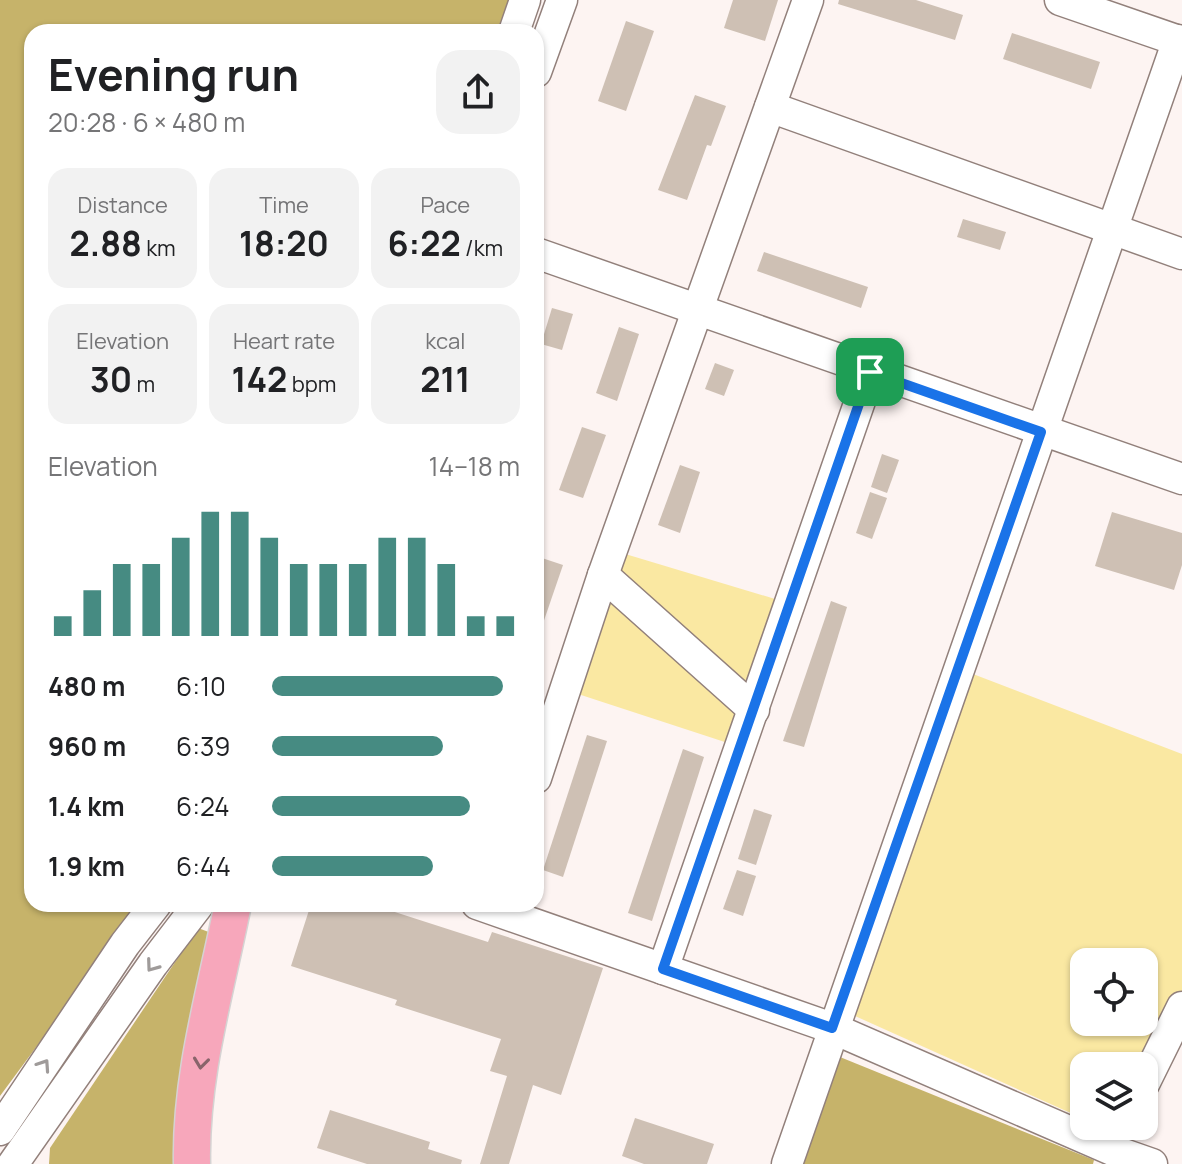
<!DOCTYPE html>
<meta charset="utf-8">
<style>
:root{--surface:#fff;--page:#f2f2f2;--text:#202124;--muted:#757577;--accent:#468b82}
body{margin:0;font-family:Manrope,sans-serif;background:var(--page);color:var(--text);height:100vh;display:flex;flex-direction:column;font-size:30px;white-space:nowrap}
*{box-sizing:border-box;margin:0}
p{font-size:26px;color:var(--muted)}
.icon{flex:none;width:44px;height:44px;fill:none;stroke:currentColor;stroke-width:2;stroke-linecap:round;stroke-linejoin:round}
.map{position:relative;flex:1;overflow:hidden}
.panel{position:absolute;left:24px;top:24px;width:520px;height:888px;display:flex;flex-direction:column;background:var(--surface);border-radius:24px;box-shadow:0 2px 6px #0004}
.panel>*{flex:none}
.buttons{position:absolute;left:1070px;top:948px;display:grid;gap:16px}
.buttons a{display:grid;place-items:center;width:88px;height:88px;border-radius:16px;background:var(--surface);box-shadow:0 2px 6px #0004;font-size:40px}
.pin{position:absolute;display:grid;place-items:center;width:68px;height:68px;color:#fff;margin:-34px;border-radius:16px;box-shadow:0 4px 12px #0006}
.round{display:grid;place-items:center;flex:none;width:84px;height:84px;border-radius:24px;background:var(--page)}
.summary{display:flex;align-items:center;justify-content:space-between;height:136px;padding:0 24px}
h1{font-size:44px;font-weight:700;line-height:60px}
.metrics{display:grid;grid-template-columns:repeat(3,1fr);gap:12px;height:136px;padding:8px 24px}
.metrics div{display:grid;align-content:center;border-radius:20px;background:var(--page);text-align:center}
.metrics b{font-size:34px;font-weight:700}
.metrics small{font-size:22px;font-weight:400}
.metrics p{font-size:22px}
.chart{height:224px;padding:16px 24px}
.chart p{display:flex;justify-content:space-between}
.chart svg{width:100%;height:144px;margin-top:8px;stroke:var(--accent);stroke-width:6}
ul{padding:0 24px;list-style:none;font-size:26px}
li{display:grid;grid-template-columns:128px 96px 1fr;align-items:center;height:60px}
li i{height:20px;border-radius:10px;background:var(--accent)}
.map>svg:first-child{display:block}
</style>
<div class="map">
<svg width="1182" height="1164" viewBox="0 0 1182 1164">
<rect width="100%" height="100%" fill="#fdf4f2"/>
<g fill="#fae8a2" fill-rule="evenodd">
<polygon points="622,553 785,602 737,746 578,694"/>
<path d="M973,674L1182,754V996L1144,1066H1084V1119L855,1016ZM1084,962H1144V1022H1084Z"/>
</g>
<g fill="#c6b36a">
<polygon points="0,0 515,0 504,32 32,32 32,904 142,904 0,1096"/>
<polygon points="198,928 214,934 184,1164 49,1164 50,1148"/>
<polygon points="835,1055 1094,1160 1093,1164 800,1164"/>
</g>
<g fill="#cec0b4">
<polygon points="733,0 778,0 765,41 724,28"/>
<polygon points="839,0 916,0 963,15 955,40 838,4"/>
<polygon points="626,21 654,31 626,111 598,101"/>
<polygon points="1012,33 1100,62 1091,89 1003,59"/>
<polygon points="695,95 726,106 711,146 707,145 687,200 658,190"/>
<polygon points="963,219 1006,232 1000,250 957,237"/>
<polygon points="764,252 868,287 861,308 757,271"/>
<polygon points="552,308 573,314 562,350 541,344"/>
<polygon points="619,327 639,334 617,401 596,393"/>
<polygon points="715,363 734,370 724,396 705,389"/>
<polygon points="582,427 606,435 583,498 559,490"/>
<polygon points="882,454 899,460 887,493 871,487"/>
<polygon points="680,465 700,472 680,533 658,525"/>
<polygon points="870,492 887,498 872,539 856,533"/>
<polygon points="1112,512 1182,533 1182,565 1174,590 1095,566"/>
<polygon points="536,556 563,565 539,635 536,635"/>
<polygon points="831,601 847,607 804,747 783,741"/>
<polygon points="587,735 607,741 563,877 543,870"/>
<polygon points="683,749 704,757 652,921 628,913"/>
<polygon points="754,809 772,815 756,865 738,859"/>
<polygon points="737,870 756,876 743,916 723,909"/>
<polygon points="311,904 370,904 488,942 492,932 603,968 561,1095 533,1085 509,1164 480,1164 507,1076 490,1071 501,1039 395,1005 397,1000 291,966"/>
<polygon points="330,1110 430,1142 428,1149 462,1160 461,1164 367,1164 317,1148"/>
<polygon points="635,1118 714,1144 707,1164 644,1164 622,1156"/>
</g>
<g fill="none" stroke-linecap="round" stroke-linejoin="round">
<defs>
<g id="minor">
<polyline points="1060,0 1182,42"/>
<polyline points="514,32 525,0"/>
<polyline points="536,72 562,0"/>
<polyline points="770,107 1182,254"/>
<polyline points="536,253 1182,479"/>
<polyline points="603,575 754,710"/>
<polyline points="536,778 603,575 808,0"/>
<polyline points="477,904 832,1028 1112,1150 1152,1164"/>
<polyline points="663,969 870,372"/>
<polyline points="1144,1084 1182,1007"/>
<polyline points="0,1130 125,944 156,904"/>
<polyline points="13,1164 153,964 199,904"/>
<polyline points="787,1164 1178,40"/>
</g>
<path id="major" d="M192,1164C190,1076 216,990 233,904"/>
</defs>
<use href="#minor" stroke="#92807b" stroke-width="33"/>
<use href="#major" stroke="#d5d3d3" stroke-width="39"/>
<use href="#minor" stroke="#fff" stroke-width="30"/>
<use href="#major" stroke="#f7a7bb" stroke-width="36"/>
</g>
<defs><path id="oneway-chevron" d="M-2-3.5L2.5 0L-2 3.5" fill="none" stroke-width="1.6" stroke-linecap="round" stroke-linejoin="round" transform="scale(2)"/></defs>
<g stroke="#9f9b9a">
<use href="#oneway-chevron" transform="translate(152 966) rotate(126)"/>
<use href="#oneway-chevron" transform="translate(44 1065) rotate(-56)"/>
</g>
<use stroke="#89646b" href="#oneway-chevron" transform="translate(201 1063) rotate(97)"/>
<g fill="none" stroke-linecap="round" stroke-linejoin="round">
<defs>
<polygon id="route" points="870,372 1041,432 832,1028 663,969"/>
</defs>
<use href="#route" stroke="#fff" stroke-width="16"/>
<use href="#route" stroke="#1a73e8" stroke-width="10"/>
</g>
</svg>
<div class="buttons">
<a><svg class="icon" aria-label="locate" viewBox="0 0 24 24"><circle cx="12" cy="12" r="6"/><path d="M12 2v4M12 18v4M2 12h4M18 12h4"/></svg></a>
<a><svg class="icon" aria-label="layers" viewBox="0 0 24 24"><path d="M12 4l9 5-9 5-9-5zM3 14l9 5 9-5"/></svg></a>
</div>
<div class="pin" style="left:870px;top:372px;background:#1e9e55"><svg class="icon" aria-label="arrive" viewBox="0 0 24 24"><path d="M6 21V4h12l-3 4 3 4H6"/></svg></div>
<section class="panel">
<div class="summary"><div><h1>Evening run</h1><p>20:28 · 6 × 480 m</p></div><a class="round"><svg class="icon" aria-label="share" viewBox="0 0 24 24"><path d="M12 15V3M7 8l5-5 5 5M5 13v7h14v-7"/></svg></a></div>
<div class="metrics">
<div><p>Distance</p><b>2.88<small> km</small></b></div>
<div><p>Time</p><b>18:20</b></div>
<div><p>Pace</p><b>6:22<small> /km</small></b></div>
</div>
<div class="metrics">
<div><p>Elevation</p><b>30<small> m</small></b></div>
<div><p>Heart rate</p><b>142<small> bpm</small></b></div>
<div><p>kcal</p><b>211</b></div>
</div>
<div class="chart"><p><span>Elevation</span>14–18 m</p>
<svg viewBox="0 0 160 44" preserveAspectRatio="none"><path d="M5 44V38M15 44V30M25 44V22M35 44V22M45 44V14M55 44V6M65 44V6M75 44V14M85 44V22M95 44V22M105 44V22M115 44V14M125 44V14M135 44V22M145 44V38M155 44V38"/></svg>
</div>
<ul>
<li><b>480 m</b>6:10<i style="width:93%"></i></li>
<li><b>960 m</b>6:39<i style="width:69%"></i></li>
<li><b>1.4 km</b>6:24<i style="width:80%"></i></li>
<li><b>1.9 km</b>6:44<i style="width:65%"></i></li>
</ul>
</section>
</div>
